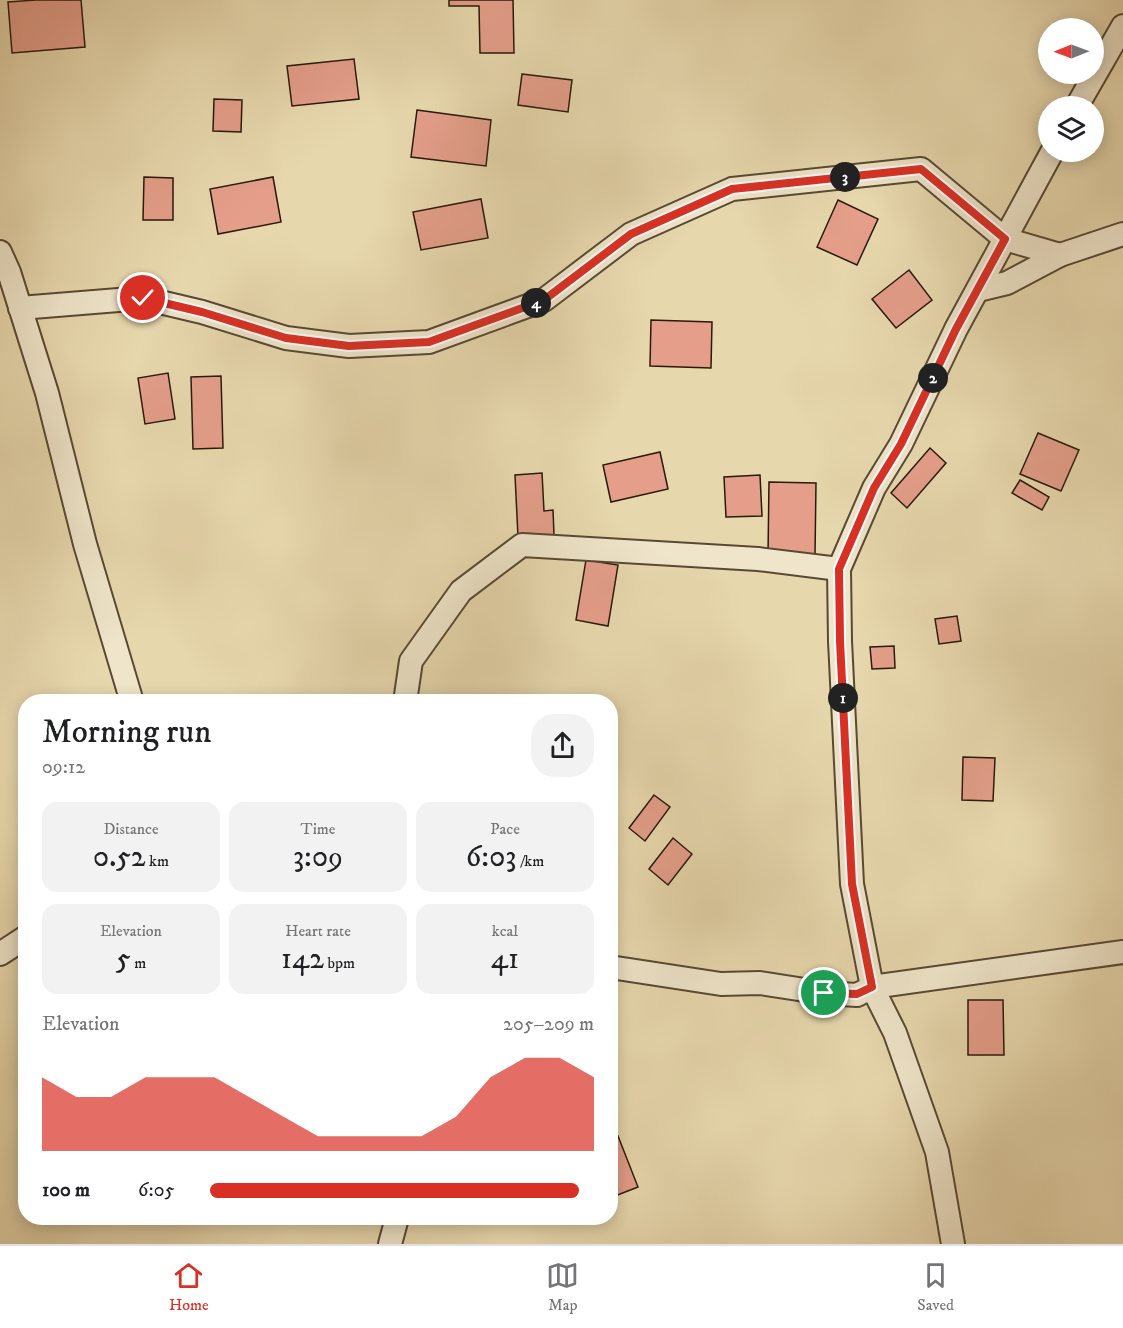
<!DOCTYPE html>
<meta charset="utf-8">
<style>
:root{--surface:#fff;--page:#f2f2f2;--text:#202124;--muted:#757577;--line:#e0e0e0;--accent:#d93025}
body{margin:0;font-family:"IM FELL DW Pica",serif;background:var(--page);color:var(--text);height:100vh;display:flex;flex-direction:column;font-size:22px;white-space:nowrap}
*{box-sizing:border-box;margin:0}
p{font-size:20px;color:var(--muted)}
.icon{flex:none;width:33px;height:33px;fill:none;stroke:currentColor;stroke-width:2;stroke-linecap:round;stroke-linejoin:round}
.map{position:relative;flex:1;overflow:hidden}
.panel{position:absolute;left:18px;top:694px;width:600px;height:531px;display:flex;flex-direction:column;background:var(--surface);border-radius:24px;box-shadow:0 3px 15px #0003}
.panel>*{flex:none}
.needle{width:39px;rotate:269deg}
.tools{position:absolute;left:1038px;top:18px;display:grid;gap:12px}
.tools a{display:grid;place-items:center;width:66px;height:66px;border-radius:50%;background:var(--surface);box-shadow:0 3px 15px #0003;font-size:30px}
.pin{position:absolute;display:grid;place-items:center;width:51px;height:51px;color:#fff;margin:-26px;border:3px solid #fff;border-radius:50%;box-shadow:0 2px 6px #0007}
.km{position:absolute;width:30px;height:30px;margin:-15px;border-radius:50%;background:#222;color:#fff;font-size:16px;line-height:30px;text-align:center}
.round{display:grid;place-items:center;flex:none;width:63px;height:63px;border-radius:24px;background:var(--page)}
.overview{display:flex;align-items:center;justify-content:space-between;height:102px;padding:0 24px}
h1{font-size:33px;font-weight:600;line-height:45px}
.figures{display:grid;grid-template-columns:repeat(3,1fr);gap:9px;height:102px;padding:6px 24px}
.figures div{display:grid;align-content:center;border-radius:15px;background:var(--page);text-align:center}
.figures b{font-size:30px;font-weight:600}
.figures small{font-size:16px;font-weight:400}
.figures p{font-size:16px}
.chart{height:168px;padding:12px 24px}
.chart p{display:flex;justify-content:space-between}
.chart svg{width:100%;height:108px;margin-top:6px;fill:var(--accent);opacity:.7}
ul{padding:0 24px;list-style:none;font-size:20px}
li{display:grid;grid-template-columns:96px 72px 1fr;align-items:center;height:45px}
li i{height:15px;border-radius:8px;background:var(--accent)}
.tab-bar{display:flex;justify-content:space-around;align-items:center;height:84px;border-top:2px solid var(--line);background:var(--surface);font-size:16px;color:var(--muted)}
.tab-bar a{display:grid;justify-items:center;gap:3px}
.tab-bar .active{color:var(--accent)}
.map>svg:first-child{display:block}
</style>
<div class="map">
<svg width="1123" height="1244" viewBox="0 0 1123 1244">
<rect width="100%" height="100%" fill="#e7d7ad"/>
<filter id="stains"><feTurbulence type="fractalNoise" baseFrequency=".00333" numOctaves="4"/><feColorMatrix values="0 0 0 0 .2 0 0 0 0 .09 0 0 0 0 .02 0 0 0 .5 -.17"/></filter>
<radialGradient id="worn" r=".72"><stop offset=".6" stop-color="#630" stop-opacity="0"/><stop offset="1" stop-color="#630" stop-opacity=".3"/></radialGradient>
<g fill="#e49e8a" stroke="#291a0a" stroke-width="1.5">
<polygon points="36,0 81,0 85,47 12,53 8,2"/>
<polygon points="449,0 513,0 514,53 480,53 479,6 449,6"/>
<polygon points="354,59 359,99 292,106 287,66"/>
<polygon points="522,74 572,80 568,112 518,105"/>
<polygon points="214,99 242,100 241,132 213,131"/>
<polygon points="417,110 491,120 486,166 411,157"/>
<polygon points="144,177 173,178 173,220 143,220"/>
<polygon points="273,177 281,222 218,234 210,189"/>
<polygon points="481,199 488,238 421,250 413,212"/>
<polygon points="838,200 878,219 857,265 817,247"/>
<polygon points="909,270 932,300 896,328 872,299"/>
<polygon points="651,320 712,322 711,368 650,366"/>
<polygon points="168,373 175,419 145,424 138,378"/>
<polygon points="221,376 223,448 193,449 191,377"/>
<polygon points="1038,433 1079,450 1061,491 1020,474"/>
<polygon points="930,448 946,463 907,508 891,493"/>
<polygon points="660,452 668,489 611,502 603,465"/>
<polygon points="542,473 544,511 553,510 554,535 518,537 515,475"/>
<polygon points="760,475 762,516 726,517 724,477"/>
<polygon points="1020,480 1049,497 1042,510 1012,493"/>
<polygon points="769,482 816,483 815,556 768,555"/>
<polygon points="586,560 618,565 608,626 576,620"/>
<polygon points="957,616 961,641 939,644 935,619"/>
<polygon points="894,646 895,668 872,669 870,647"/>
<polygon points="963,757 995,758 993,801 962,800"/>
<polygon points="654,795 670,807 645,841 629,828"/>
<polygon points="673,838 692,854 668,885 649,869"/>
<polygon points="968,1000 1003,1000 1004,1055 968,1055"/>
<polygon points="618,1136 638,1187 610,1198 610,1139"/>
</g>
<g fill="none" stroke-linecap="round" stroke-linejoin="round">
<defs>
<g id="minor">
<polyline points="1077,106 1123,26"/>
<polyline points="0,252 9,272 47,393 85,544 132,702"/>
<polyline points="978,290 1007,283 1060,255 1123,234"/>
<polyline points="20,308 143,298 202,312 286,338 349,346 429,342 544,300 631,234 732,189 921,169 1005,239 1060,255"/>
<polyline points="405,702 411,661 461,591 522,545 758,559 839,569"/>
<polyline points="0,954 26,937"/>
<polyline points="610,967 721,984 760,983 824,993 857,995 872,987 1123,952"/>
<polyline points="390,1244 397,1218"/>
<polyline points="953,1244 937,1152 895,1033 872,987 852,884 840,641 839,569 874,488 901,444 956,329 1052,152"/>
</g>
</defs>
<use href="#minor" stroke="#584933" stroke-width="26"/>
<use href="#minor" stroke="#efe5ca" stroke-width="22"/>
</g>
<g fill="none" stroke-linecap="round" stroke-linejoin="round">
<defs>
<polyline id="route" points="143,298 202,312 286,338 349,346 429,342 544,300 631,234 732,189 921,169 1005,239 956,329 901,444 874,488 839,569 840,641 852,884 872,987 857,994 824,993"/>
</defs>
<use href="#route" stroke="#fff" stroke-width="12"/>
<use href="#route" stroke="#d93025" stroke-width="8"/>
</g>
<rect width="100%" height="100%" filter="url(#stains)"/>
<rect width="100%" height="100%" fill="url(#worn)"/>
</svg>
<div class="tools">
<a><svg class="needle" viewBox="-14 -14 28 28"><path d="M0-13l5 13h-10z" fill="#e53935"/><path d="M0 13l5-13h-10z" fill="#757577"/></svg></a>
<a><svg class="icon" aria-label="layers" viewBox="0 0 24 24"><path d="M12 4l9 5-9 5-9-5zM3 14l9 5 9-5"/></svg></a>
</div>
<div class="pin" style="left:824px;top:993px;background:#1e9e55"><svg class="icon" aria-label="arrive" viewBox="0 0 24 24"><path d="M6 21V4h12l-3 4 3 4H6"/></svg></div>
<div class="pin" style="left:143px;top:298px;background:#d93025"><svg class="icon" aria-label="check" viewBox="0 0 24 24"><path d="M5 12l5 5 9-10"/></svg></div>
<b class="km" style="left:843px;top:698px">1</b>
<b class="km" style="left:933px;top:378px">2</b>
<b class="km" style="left:845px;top:177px">3</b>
<b class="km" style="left:536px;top:303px">4</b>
<section class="panel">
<div class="overview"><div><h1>Morning run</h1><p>09:12</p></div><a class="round"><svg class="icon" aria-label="share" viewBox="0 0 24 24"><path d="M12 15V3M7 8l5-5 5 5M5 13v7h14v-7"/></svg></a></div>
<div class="figures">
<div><p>Distance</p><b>0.52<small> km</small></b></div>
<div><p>Time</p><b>3:09</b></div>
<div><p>Pace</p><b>6:03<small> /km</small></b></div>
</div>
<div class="figures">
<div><p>Elevation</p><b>5<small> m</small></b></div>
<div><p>Heart rate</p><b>142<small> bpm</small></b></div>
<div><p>kcal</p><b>41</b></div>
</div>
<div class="chart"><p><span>Elevation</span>205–209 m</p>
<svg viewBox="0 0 160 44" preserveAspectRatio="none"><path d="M0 44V14L10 22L20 22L30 14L40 14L50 14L60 22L70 30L80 38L90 38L100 38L110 38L120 30L130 14L140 6L150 6L160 14V44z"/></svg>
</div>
<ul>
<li><b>100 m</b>6:05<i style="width:96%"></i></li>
</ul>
</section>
</div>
<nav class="tab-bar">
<a class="active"><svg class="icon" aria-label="home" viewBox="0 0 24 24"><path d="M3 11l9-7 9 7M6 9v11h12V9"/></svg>Home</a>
<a><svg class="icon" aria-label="map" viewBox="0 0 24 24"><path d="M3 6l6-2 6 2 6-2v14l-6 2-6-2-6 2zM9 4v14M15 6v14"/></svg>Map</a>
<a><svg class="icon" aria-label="saved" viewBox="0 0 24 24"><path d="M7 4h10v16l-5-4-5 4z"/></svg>Saved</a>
</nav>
